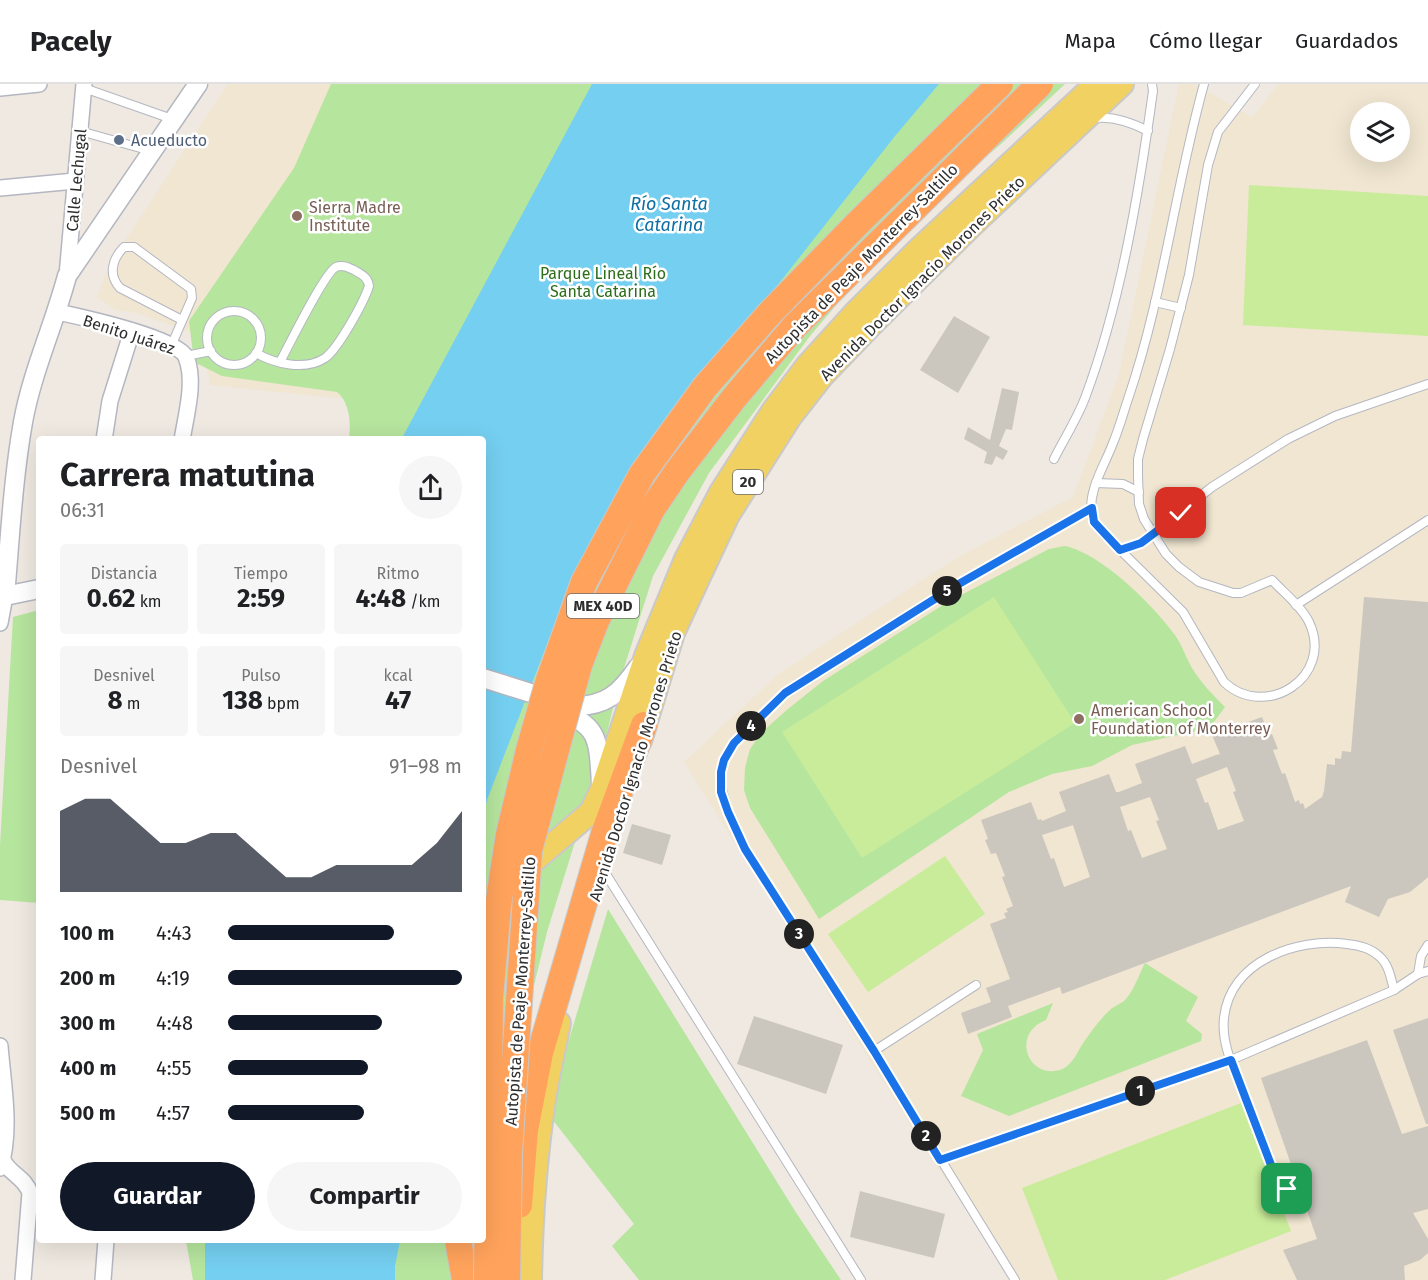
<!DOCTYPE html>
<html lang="es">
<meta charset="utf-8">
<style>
:root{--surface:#fff;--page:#f6f6f6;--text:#202124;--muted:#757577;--line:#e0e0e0;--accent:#111827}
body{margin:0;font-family:"Fira Sans",sans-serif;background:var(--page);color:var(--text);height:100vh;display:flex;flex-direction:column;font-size:22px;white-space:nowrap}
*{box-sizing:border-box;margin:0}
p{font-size:20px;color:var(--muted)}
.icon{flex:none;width:33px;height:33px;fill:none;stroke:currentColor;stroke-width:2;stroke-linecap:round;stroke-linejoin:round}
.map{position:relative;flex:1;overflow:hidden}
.details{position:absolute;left:36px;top:352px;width:450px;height:807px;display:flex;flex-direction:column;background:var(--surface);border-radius:6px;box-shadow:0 6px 24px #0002}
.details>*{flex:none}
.buttons{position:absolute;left:1350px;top:18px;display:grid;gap:12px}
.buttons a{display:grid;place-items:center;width:60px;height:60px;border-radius:50%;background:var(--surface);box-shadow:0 6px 24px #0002;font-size:30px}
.pin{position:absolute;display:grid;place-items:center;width:51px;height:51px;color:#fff;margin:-26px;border-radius:12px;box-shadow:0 3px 9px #0006}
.km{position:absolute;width:30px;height:30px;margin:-15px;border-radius:50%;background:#222;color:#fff;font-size:16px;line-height:30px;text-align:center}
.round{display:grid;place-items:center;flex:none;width:63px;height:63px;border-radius:32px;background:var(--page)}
.summary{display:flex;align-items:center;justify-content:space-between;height:102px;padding:0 24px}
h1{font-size:33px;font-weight:700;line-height:45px}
.metrics{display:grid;grid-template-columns:repeat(3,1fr);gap:9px;height:102px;padding:6px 24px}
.metrics div{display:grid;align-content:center;border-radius:6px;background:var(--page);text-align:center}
.metrics b{font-size:26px;font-weight:700}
.metrics small{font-size:16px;font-weight:400}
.metrics p{font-size:16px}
.chart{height:168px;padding:12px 24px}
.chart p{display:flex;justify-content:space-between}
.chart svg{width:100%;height:108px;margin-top:6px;fill:var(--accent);opacity:.7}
.cta{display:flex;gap:12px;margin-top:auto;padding:12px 24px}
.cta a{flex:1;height:69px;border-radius:36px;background:var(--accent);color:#fff;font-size:24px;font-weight:700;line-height:69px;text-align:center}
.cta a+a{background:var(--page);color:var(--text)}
ul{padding:0 24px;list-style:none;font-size:20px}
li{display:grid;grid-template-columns:96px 72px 1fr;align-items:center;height:45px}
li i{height:15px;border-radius:8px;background:var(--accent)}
header{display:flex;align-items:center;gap:36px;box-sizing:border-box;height:84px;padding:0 30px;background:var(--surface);border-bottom:2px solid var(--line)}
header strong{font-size:28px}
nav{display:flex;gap:33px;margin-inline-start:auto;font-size:21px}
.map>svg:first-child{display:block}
</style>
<header>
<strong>Pacely</strong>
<nav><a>Mapa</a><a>Cómo llegar</a><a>Guardados</a></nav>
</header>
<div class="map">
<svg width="1428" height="1196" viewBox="0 0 1428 1196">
<rect width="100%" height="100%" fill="#efe9e1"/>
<g fill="#f0e6d1" fill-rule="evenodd">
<polygon points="228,0 537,0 348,315 210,301 208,288 190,248 137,229 116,226 97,213 111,178"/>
<path d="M1179,0H1194L1252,33L1279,0H1428V1196H1018L932,1076L684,678L777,591L958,473L1073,413L1119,290ZM1360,28H1400V68H1360Z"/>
</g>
<g fill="#b6e59e">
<path d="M331,0H1065L1001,60L950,103L870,181L810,252L709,389L653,492L618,603L601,674L547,848L517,971L497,1196H193L186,1157L483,1156V356L349,355C351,339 350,319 337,308L222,292L194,278L189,237L294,84Z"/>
<path d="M1065,462C1102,470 1153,521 1175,551C1182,561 1186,574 1192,584C1201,599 1213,611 1225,623L1214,638L1201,646L1132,661L1092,682L1052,690L1009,708L819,835L750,724L744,706L745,684L750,665L762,648L788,625L823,597L946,519L1049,465Z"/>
<polygon points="39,526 39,819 0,816 0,761 13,533"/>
<polygon points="608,825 795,1127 841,1196 639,1196 612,1162 634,1140 552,1035 568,959"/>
<path d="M1145,879L1198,913L1186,937L1202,950L1201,957L1009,1032L961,1012L983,966L977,950L1053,919L1046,936C1011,949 1027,995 1060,986C1074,981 1078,965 1086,955C1093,945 1101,934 1110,926C1114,922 1121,920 1125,916C1134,907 1139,890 1145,879Z"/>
</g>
<g fill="#c9ec9a">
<polygon points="1249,101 1428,112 1428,252 1243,241"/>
<polygon points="994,513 1075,639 862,774 782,648"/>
<polygon points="945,772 985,830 868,908 828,850"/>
<polygon points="1241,1019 1291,1147 1165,1196 1058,1196 1022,1104"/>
</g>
<g fill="#75cff0">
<polygon points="592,0 939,0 895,52 673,334 566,511 487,716 483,735 483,356 401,356"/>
<polygon points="205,1157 205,1156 400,1157 395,1182 395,1196 205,1196"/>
</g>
<g fill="#cbc7bf" fill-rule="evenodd">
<polygon points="954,232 990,253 958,309 920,286"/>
<polygon points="1002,304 1019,308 1012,346 1006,345 999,362 1008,367 1003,376 996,372 992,381 984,379 987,368 964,355 968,343 990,356"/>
<path d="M1364,513L1428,518V793L1426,795L1410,808L1388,815L1379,833L1345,818L1351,802L1062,910L1060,903L1008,922L1012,933L968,950L961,929L991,918L986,904L1010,895L990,840L1006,834L1004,829L1008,828L1006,825L1013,822L1002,793L1005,792L996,769L991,770L985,756L988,755L981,736L1031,718L1038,736L1041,735L1042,737L1066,727L1059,708L1109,690L1116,708H1119L1142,699L1135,680L1185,662L1192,680L1216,671L1220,670L1212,651L1262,633L1269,651L1272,650L1278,665L1273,666L1282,690L1285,689L1295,718L1299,716L1300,720L1303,719L1305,725L1322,713L1324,707L1327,680L1335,681V674L1341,675L1342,667L1351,668ZM1227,683L1236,707L1233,708L1244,737L1218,746L1208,718L1205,719L1196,695ZM1150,713L1159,736L1156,737L1167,765L1142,774L1131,746L1128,747L1120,723ZM1073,741L1090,793L1064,803L1054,774L1051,775L1042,751Z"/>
<polygon points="632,740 671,751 662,781 623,769"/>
<polygon points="754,932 843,961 826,1010 737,980"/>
<polygon points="1428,934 1428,1040 1426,1040 1393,946"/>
<polygon points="1367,956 1402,1050 1428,1042 1428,1125 1413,1129 1428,1155 1428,1169 1420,1176 1404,1182 1405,1196 1297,1196 1283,1166 1317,1155 1261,994"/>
<polygon points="860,1107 945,1130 934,1174 850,1153"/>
</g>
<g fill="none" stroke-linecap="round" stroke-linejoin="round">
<defs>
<g id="service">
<path d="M1204,0C1175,104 1163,213 1128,315C1123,330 1119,345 1113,359C1105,381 1087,407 1092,432C1093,439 1098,443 1102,448L1183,528L1224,598C1265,637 1335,593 1309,538C1301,522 1284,509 1272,496L1241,509H1233L1199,498L1179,483L1166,470L1144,435L1139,420L1138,392V375L1143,355L1170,265L1189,191L1208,81L1218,48L1255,0"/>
<polyline points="84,4 172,35"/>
<path d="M1095,34C1114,32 1131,38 1148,47"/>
<polyline points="80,47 151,67"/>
<polyline points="1155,218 1181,224"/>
<circle cx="234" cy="254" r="27"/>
<path d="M172,260L192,214L191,205L134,163H124C112,175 108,191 120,204L182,236"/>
<path d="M256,269C275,280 305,287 325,274C338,265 364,218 369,202C368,193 361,190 354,186C349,184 343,180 336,183C325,188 288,263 280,278"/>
<polyline points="186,272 211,267"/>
<path d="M1054,375C1064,355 1077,335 1085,314C1121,218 1139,108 1153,7L1152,0"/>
<polyline points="1096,399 1123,400 1139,408"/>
<polyline points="1120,466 1141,459 1212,403 1288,355 1335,332 1428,300"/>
<polyline points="1296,521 1428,436"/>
<polyline points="604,787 861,1196"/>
<polyline points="1418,890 1421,872 1428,861"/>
<polyline points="874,967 976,901"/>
<polyline points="940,1076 1231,976 1394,906 1418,890 1428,887"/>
<path d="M1287,1105L1281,1101L1272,1084C1263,1060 1254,1036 1244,1012C1235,987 1221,961 1224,934C1230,877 1297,853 1347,860C1358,861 1372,865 1380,873C1389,881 1391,895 1394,906"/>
<polyline points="1015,1196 874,967 745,765 728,728 720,698 724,676 734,659 785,609 957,501 1091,424"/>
</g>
<g id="minor">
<polyline points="0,4 39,0"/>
<polyline points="0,104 75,97"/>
<polyline points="67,192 84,0"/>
<path d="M58,228C81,233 178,254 186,273C196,297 186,331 182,356"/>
<polyline points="104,356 110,317 132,247"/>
<polyline points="0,539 5,512"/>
<path d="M0,962C3,1000 12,1047 0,1084"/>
<path d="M3,1076C9,1090 25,1093 30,1109L23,1196"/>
<polyline points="103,1196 106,1156"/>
</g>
<g id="tertiary">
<path d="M5,512C10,454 13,395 23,338C32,288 54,241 67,192L198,0"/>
<polyline points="0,513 39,505"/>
<path d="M483,594L572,622C606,623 620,609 638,583"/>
<path d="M557,627C601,640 598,659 601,699"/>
</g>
<g id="primary">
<polyline points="640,657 673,549 697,497 728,431 790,333 822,292 872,240 971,142 1122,0"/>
<polyline points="483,825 491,813 591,728 602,705 646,572 686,475 721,408 773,327 807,282 856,228 918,166 1096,0"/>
<path d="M530,1196C531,1136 535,1076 544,1016C548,991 554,965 559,939"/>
</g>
<g id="motorway">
<polyline points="519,1121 525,1046 540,969 605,747 644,641"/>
<polyline points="458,1156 465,1196"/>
</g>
</defs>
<use href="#service" stroke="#b4b7c1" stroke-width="10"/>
<use href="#minor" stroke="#b4b7c1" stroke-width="18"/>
<use href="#tertiary" stroke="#b4b7c1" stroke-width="21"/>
<use href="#primary" stroke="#c9c9c9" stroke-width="26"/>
<use href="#motorway" stroke="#c9c9c9" stroke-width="28"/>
<use href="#service" stroke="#fff" stroke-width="8"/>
<use href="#minor" stroke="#fff" stroke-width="15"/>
<use href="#tertiary" stroke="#fff" stroke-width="18"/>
<use href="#primary" stroke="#f2d163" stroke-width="22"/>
<use href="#motorway" stroke="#ffa35c" stroke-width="26"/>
<defs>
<g id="motorway-bridge">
<polyline points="487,1196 490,914 498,822 509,751 529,666 549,596 584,498 642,390 705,303 770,229 858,139 1000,0"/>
<polyline points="507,1196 509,1069 529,766 579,581 596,537 652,425 677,388 734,314 795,242 1040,0"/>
</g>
</defs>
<use href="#motorway-bridge" stroke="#c9c9c9" stroke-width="28" stroke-linecap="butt"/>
<use href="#motorway-bridge" stroke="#ffa35c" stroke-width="26"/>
</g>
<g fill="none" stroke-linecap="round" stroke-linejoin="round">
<defs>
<polyline id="route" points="1181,429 1141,459 1120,466 1094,438 1092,424 957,501 785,609 734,659 724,676 721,688 721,708 728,728 745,765 874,967 940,1076 1231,976 1276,1094 1281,1101 1287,1105"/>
</defs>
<use href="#route" stroke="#fff" stroke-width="12"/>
<use href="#route" stroke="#1a73e8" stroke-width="8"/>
</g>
<circle fill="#5c6f8a" stroke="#fff" stroke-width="2" cx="119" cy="56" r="6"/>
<g fill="#8d6e63" stroke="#fff" stroke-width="2">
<circle cx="297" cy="132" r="6"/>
<circle cx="1079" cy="635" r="6"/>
</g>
<g text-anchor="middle" stroke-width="5" stroke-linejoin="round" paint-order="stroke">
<g fill="#fff" stroke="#6d6d6d" stroke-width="1.5">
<rect x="733" y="386" width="30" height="24" rx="4.5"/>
<rect x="567" y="510" width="72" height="24" rx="4.5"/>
</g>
<g font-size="15" font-weight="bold" fill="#2e2e2e">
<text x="748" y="403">20</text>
<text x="603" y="527">MEX 40D</text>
</g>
<g font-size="16" fill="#4e5e75" stroke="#fff" text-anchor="start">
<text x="131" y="62">Acueducto</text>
</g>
<g font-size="16" fill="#2e2e2e" stroke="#fff">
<text transform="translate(76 96) rotate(-85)" y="6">Calle Lechugal</text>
<text transform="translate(861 179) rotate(-46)" y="6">Autopista de Peaje Monterrey-Saltillo</text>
<text transform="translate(922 194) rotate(-45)" y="6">Avenida Doctor Ignacio Morones Prieto</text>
<text transform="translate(129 250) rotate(18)" y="6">Benito Juárez</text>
<text transform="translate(635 682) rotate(-73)" y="6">Avenida Doctor Ignacio Morones Prieto</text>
<text transform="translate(520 907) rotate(-86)" y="6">Autopista de Peaje Monterrey-Saltillo</text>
</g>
<g font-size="16" fill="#785e54" stroke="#fff" text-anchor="start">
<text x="309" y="129">Sierra Madre<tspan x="309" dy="18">Institute</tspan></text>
<text x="1091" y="632">American School<tspan x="1091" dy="18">Foundation of Monterrey</tspan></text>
</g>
<g font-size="16" fill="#2c6e1b" stroke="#fff">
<text x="603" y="195">Parque Lineal Río<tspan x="603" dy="18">Santa Catarina</tspan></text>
</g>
<g font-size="18" font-style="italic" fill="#0d6fa3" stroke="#fff">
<text x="669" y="126">Río Santa<tspan x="669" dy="21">Catarina</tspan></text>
</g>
</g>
</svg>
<div class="buttons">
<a><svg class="icon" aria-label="layers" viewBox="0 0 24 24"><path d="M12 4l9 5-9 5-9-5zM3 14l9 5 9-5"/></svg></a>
</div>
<div class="pin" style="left:1287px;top:1105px;background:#1e9e55"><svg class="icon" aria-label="arrive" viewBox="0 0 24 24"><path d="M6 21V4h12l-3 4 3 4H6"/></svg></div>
<div class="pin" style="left:1181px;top:429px;background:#d93025"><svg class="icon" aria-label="check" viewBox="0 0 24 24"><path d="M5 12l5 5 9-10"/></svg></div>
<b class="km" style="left:1140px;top:1007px">1</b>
<b class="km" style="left:926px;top:1052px">2</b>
<b class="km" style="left:799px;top:850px">3</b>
<b class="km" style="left:751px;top:642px">4</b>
<b class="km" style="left:947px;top:507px">5</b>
<section class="details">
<div class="summary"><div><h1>Carrera matutina</h1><p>06:31</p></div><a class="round"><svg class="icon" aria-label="share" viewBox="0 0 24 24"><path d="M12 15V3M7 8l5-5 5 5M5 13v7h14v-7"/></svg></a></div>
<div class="metrics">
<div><p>Distancia</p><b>0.62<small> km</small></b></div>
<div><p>Tiempo</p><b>2:59</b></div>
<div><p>Ritmo</p><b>4:48<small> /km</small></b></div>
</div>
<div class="metrics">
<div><p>Desnivel</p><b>8<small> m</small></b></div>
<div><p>Pulso</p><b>138<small> bpm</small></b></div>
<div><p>kcal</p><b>47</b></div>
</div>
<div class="chart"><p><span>Desnivel</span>91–98 m</p>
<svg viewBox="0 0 160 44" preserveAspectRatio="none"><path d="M0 44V11L10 6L20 6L30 15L40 24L50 24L60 20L70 20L80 29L90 38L100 38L110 33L120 33L130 33L140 33L150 24L160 11V44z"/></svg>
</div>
<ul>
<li><b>100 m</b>4:43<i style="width:71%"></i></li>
<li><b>200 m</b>4:19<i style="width:100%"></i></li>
<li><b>300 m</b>4:48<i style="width:66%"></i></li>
<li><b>400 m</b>4:55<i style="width:60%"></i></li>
<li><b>500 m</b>4:57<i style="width:58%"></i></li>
</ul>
<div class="cta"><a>Guardar</a><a>Compartir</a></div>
</section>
</div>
